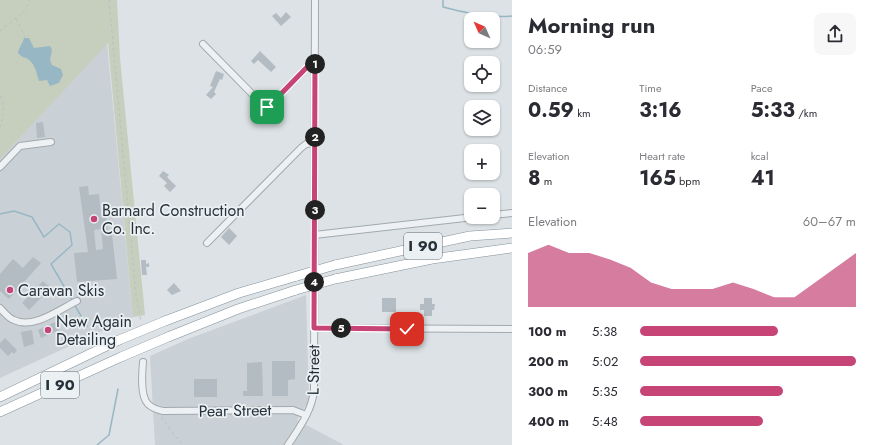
<!DOCTYPE html>
<meta charset="utf-8">
<style>
:root{--surface:#fff;--page:#f7f7f7;--text:#2b2b33;--muted:#7c7c81;--accent:#c64576}
body{margin:0;font-family:Jost,sans-serif;background:var(--page);color:var(--text);height:100vh;display:flex;flex-direction:column;font-size:15px;white-space:nowrap}
*{box-sizing:border-box;margin:0}
p{font-size:13px;color:var(--muted)}
.icon{flex:none;width:22px;height:22px;fill:none;stroke:currentColor;stroke-width:2;stroke-linecap:round;stroke-linejoin:round}
.map{position:relative;flex:1;overflow:hidden}
.details{display:flex;flex-direction:column;background:var(--surface);width:360px}
.details>*{flex:none}
.needle{width:26px;rotate:315deg}
.controls{position:absolute;left:464px;top:12px;display:grid;gap:8px}
.controls a{display:grid;place-items:center;width:36px;height:36px;border-radius:8px;background:var(--surface);box-shadow:0 1px 3px #0004;font-size:20px}
.pin{position:absolute;display:grid;place-items:center;width:34px;height:34px;color:#fff;margin:-17px;border-radius:8px;box-shadow:0 2px 6px #0006}
.km{position:absolute;width:20px;height:20px;margin:-10px;border-radius:50%;background:#222;color:#fff;font-size:11px;line-height:20px;text-align:center}
.round{display:grid;place-items:center;flex:none;width:42px;height:42px;border-radius:8px;background:var(--page)}
.headline{display:flex;align-items:center;justify-content:space-between;height:68px;padding:0 16px}
h1{font-size:22px;font-weight:700;line-height:30px}
.metrics{display:grid;grid-template-columns:repeat(3,1fr);gap:6px;height:68px;padding:4px 16px}
.metrics div{display:grid;align-content:center}
.metrics b{font-size:20px;font-weight:700}
.metrics small{font-size:11px;font-weight:400}
.metrics p{font-size:11px}
.chart{height:112px;padding:8px 16px}
.chart p{display:flex;justify-content:space-between}
.chart svg{width:100%;height:72px;margin-top:4px;fill:var(--accent);opacity:.7}
ul{padding:0 16px;list-style:none;font-size:13px}
li{display:grid;grid-template-columns:64px 48px 1fr;align-items:center;height:30px}
li i{height:10px;border-radius:5px;background:var(--accent)}
main{display:flex;flex:1;min-height:0}
.map>svg:first-child{display:block}
</style>
<main>
<div class="map">
<svg width="512" height="445" viewBox="0 0 512 445">
<rect width="100%" height="100%" fill="#dce2e5"/>
<g fill="#cad1d6">
<polygon points="107,43 133,317 0,378 0,159"/>
<polygon points="306,295 309,400 297,420 344,445 155,445 150,356 188,339"/>
</g>
<polygon fill="#c6cfbd" points="0,0 117,0 120,58 145,315 133,317 108,43 0,159"/>
<path fill="#98b7c4" d="M24,38H29L34,48L50,46L52,50L50,60L52,65L61,69L63,75L59,83L50,86L47,80L39,81C36,72 36,66 29,60C24,56 23,59 18,53C19,47 22,45 24,38Z"/>
<g fill="none" stroke-linecap="round" stroke-linejoin="round">
<g stroke="#98b7c4" stroke-width="1.5">
<path d="M443,0V7C465,13 489,18 512,16"/>
<polyline points="0,214 14,211 32,217 44,237 59,224 70,232 72,245 51,264 72,300"/>
<polyline points="74,304 87,326"/>
<polyline points="97,445 109,435 118,389"/>
</g>
</g>
<g fill="#b3bcc2" fill-rule="evenodd">
<polygon points="286,12 291,17 281,26 272,16 276,13 281,18"/>
<polygon points="260,51 276,67 271,72 258,60 254,64 251,61"/>
<polygon points="216,71 224,74 222,80 220,79 214,92 216,94 211,99 206,95 213,87 210,86"/>
<polygon points="43,122 45,137 37,138 36,123"/>
<polygon points="163,171 169,175 167,177 176,186 170,192 164,186 167,183 159,176"/>
<path d="M88,186L89,195L99,194L101,215L106,214L108,234H112L117,279L77,282L74,253L88,252L79,187ZM101,229L103,249L96,250L94,230Z"/>
<polygon points="229,228 237,236 229,245 221,237"/>
<polygon points="33,257 41,263 9,299 0,291 0,274 13,259 23,268"/>
<polygon points="141,260 146,260 146,264 149,263 149,267 146,267 147,275 142,275"/>
<polygon points="43,281 51,288 29,310 22,303"/>
<polygon points="174,283 181,291 172,295 167,290"/>
<rect x="382" y="298" width="14" height="14"/>
<polygon points="424,298 432,298 432,304 435,304 434,310 432,310 432,316 424,316 424,310 420,310 420,304 424,304"/>
<polygon points="55,322 59,330 41,338 38,330"/>
<polygon points="32,330 34,344 24,347 21,332"/>
<polygon points="5,338 17,350 14,354 12,352 8,356 0,348 0,343"/>
<polygon points="272,361 295,361 295,379 288,380 288,396 272,396"/>
<polygon points="262,362 263,396 243,396 243,391 247,391 247,363"/>
<rect x="194" y="379" width="23" height="18"/>
</g>
<g fill="none" stroke-linecap="round" stroke-linejoin="round">
<defs>
<g id="minor">
<polyline points="203,44 265,107 270,105 315,59"/>
<polyline points="0,167 20,146 51,142"/>
<polyline points="493,215 512,213"/>
<polyline points="314,235 474,217"/>
<polyline points="207,243 301,148 306,144 315,143"/>
<path d="M0,308C4,312 8,318 14,320C33,330 60,309 77,301"/>
<polyline points="314,328 512,329"/>
<path d="M143,362C142,373 140,396 148,404C152,408 158,410 163,411L293,410L306,415"/>
<path d="M288,445C299,428 312,411 314,390L315,0"/>
</g>
<g id="highway">
<polyline points="335,265 470,236 512,233"/>
<polyline points="335,279 432,259 512,248"/>
<polyline points="165,321 239,293 297,276"/>
<polyline points="168,337 238,309 296,290"/>
<polyline points="0,397 119,340"/>
<polyline points="0,412 121,357"/>
</g>
</defs>
<use href="#minor" stroke="#a2aaae" stroke-width="8"/>
<use href="#highway" stroke="#84929b" stroke-width="10"/>
<g stroke="#babfc4" stroke-width="1" stroke-dasharray="3 3" stroke-linecap="butt">
<polyline points="109,0 136,295 141,322"/>
<polyline points="16,19 25,37"/>
<path d="M0,31C10,22 26,13 30,0"/>
<path d="M0,96C6,106 3,116 0,127"/>
<polyline points="162,417 171,431 183,445"/>
</g>
<use href="#minor" stroke="#eef1f4" stroke-width="6"/>
<use href="#highway" stroke="#fff" stroke-width="9"/>
<defs>
<g id="highway-bridge">
<polyline points="297,276 335,265"/>
<polyline points="296,290 335,279"/>
<polyline points="119,340 165,321"/>
<polyline points="121,357 168,337"/>
</g>
</defs>
<use href="#highway-bridge" stroke="#84929b" stroke-width="10" stroke-linecap="butt"/>
<use href="#highway-bridge" stroke="#fff" stroke-width="9"/>
</g>
<g fill="none" stroke-linecap="round" stroke-linejoin="round">
<defs>
<polyline id="route" points="267,107 270,105 315,59 314,328 407,329"/>
</defs>
<use href="#route" stroke="#fff" stroke-width="8"/>
<use href="#route" stroke="#c64576" stroke-width="5"/>
</g>
<g fill="#c64576" stroke="#ebf0f3" stroke-width="1.5">
<circle cx="94" cy="219" r="4"/>
<circle cx="10" cy="290" r="4"/>
<circle cx="48" cy="330" r="4"/>
</g>
<g text-anchor="middle" stroke-width="3.5" stroke-linejoin="round" paint-order="stroke">
<g fill="#ebf0f3" stroke="#616b72" stroke-width="1">
<rect x="404" y="233" width="38" height="26" rx="3"/>
<rect x="41" y="372" width="38" height="26" rx="3"/>
</g>
<g font-size="15" font-weight="bold" fill="#26323a">
<text x="423" y="251">I 90</text>
<text x="60" y="390">I 90</text>
</g>
<g font-size="16" fill="#26323a" stroke="#ebf0f3" text-anchor="start">
<text x="102" y="216">Barnard Construction<tspan x="102" dy="18">Co. Inc.</tspan></text>
<text x="18" y="296">Caravan Skis</text>
<text x="56" y="327">New Again<tspan x="56" dy="18">Detailing</tspan></text>
</g>
<g font-size="16" fill="#26323a" stroke="#ebf0f3">
<text transform="translate(313 370) rotate(-89)" y="6">L Street</text>
<text transform="translate(235 410) rotate(-1)" y="6">Pear Street</text>
</g>
</g>
</svg>
<div class="controls">
<a><svg class="needle" viewBox="-14 -14 28 28"><path d="M0-13l5 13h-10z" fill="#e53935"/><path d="M0 13l5-13h-10z" fill="#7c7c81"/></svg></a>
<a><svg class="icon" aria-label="locate" viewBox="0 0 24 24"><circle cx="12" cy="12" r="6"/><path d="M12 2v4M12 18v4M2 12h4M18 12h4"/></svg></a>
<a><svg class="icon" aria-label="layers" viewBox="0 0 24 24"><path d="M12 4l9 5-9 5-9-5zM3 14l9 5 9-5"/></svg></a>
<a>+</a>
<a>−</a>
</div>
<div class="pin" style="left:267px;top:107px;background:#1e9e55"><svg class="icon" aria-label="arrive" viewBox="0 0 24 24"><path d="M6 21V4h12l-3 4 3 4H6"/></svg></div>
<div class="pin" style="left:407px;top:329px;background:#d93025"><svg class="icon" aria-label="check" viewBox="0 0 24 24"><path d="M5 12l5 5 9-10"/></svg></div>
<b class="km" style="left:315px;top:64px">1</b>
<b class="km" style="left:315px;top:137px">2</b>
<b class="km" style="left:315px;top:210px">3</b>
<b class="km" style="left:314px;top:282px">4</b>
<b class="km" style="left:341px;top:328px">5</b>
</div>
<section class="details">
<div class="headline"><div><h1>Morning run</h1><p>06:59</p></div><a class="round"><svg class="icon" aria-label="share" viewBox="0 0 24 24"><path d="M12 15V3M7 8l5-5 5 5M5 13v7h14v-7"/></svg></a></div>
<div class="metrics">
<div><p>Distance</p><b>0.59<small> km</small></b></div>
<div><p>Time</p><b>3:16</b></div>
<div><p>Pace</p><b>5:33<small> /km</small></b></div>
</div>
<div class="metrics">
<div><p>Elevation</p><b>8<small> m</small></b></div>
<div><p>Heart rate</p><b>165<small> bpm</small></b></div>
<div><p>kcal</p><b>41</b></div>
</div>
<div class="chart"><p><span>Elevation</span>60–67 m</p>
<svg viewBox="0 0 160 44" preserveAspectRatio="none"><path d="M0 44V11L10 6L20 11L30 11L40 15L50 20L60 29L70 33L80 33L90 33L100 29L110 33L120 38L130 38L140 29L150 20L160 11V44z"/></svg>
</div>
<ul>
<li><b>100 m</b>5:38<i style="width:64%"></i></li>
<li><b>200 m</b>5:02<i style="width:100%"></i></li>
<li><b>300 m</b>5:35<i style="width:66%"></i></li>
<li><b>400 m</b>5:48<i style="width:57%"></i></li>
</ul>
</section>
</main>
